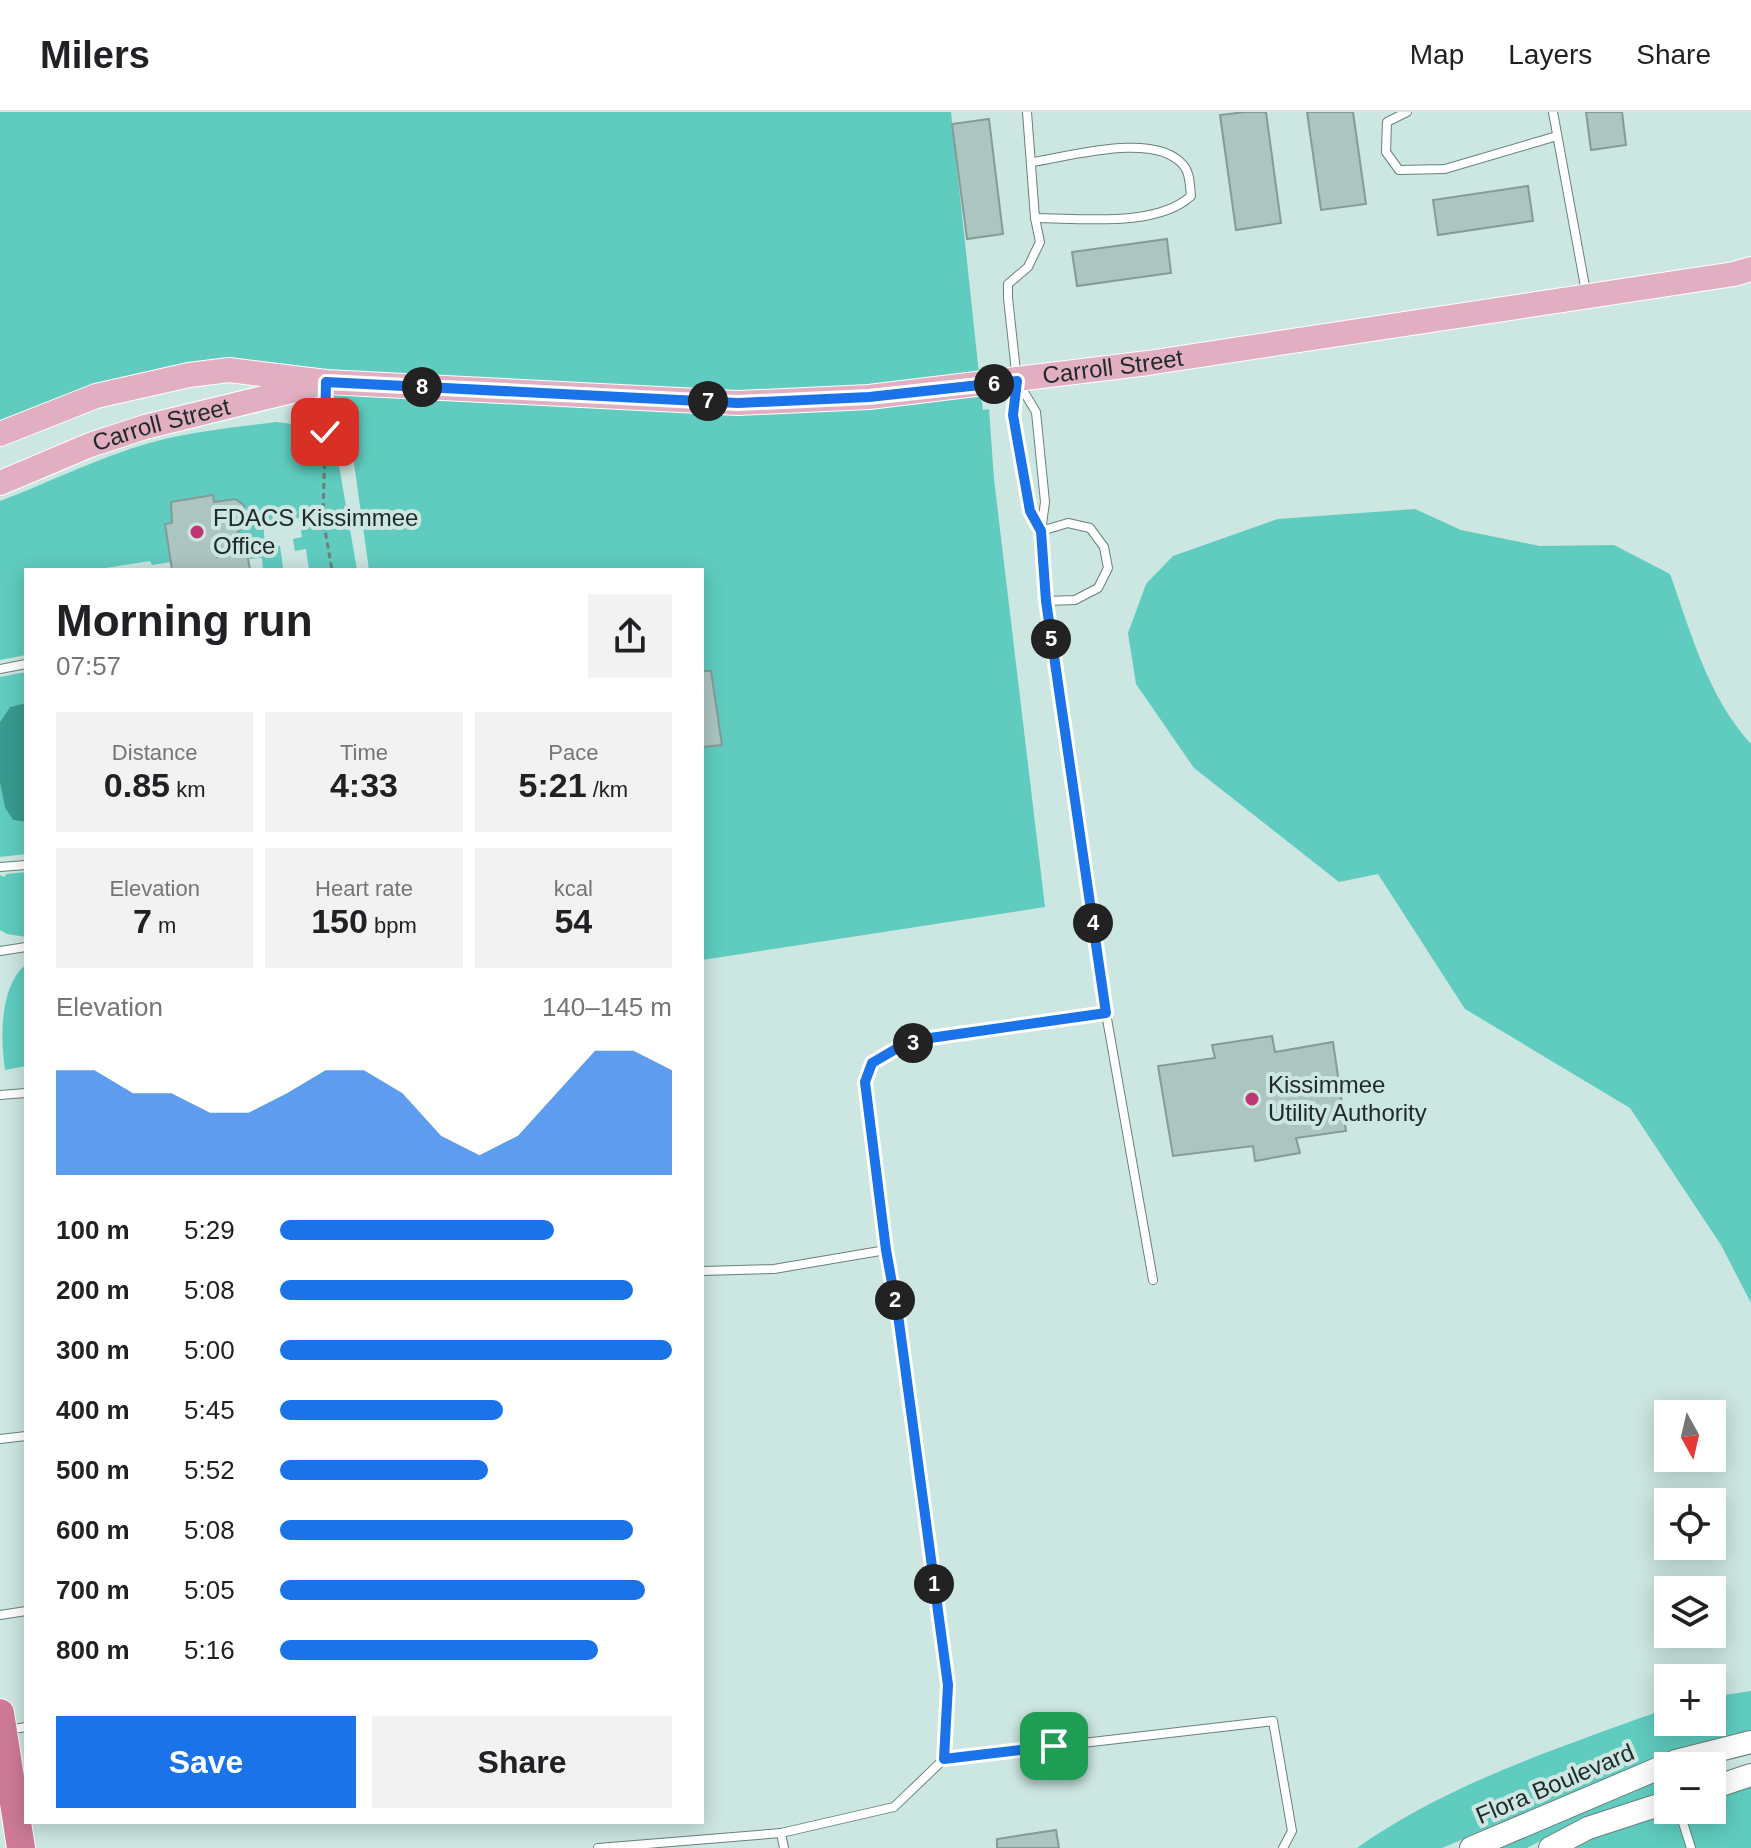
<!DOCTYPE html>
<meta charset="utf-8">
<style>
:root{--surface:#fff;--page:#f2f2f2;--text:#202124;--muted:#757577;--line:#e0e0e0;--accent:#1a73e8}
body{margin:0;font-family:Arial,sans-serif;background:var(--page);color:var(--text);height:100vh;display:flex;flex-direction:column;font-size:30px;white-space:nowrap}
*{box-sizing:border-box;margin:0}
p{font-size:26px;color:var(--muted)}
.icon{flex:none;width:44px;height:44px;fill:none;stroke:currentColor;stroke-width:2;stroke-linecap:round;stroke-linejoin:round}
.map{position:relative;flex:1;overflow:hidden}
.sheet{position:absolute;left:24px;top:456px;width:680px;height:1256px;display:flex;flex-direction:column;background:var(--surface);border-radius:0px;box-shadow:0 4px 20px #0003}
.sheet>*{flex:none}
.needle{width:52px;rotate:172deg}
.tools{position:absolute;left:1654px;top:1288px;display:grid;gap:16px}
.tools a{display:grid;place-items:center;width:72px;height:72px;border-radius:0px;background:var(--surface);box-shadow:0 4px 20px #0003;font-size:40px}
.pin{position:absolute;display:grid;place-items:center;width:68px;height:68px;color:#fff;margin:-34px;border-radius:16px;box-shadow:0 4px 12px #0006}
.km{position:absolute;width:40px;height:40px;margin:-20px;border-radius:50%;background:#222;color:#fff;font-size:22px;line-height:40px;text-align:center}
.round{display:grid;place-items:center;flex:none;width:84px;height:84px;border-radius:0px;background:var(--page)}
.summary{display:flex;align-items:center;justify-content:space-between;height:136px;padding:0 32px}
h1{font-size:44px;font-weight:600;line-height:60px}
.stats{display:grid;grid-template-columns:repeat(3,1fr);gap:12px;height:136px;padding:8px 32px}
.stats div{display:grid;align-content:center;border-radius:0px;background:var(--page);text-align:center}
.stats b{font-size:34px;font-weight:600}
.stats small{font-size:22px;font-weight:400}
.stats p{font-size:22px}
.chart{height:224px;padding:16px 32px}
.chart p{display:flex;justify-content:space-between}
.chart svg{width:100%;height:144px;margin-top:8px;fill:var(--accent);opacity:.7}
.cta{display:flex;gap:16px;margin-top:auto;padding:16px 32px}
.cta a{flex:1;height:92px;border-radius:0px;background:var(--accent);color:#fff;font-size:32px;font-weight:600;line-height:92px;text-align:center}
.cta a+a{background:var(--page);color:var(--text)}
ul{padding:0 32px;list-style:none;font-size:26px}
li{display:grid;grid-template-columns:128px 96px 1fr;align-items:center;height:60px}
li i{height:20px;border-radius:10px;background:var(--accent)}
header{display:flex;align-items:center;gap:48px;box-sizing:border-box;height:112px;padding:0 40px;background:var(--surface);border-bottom:2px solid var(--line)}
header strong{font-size:38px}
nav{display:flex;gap:44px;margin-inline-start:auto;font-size:28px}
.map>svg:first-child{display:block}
</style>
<header>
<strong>Milers</strong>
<nav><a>Map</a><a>Layers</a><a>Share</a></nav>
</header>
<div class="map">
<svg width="1751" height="1736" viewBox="0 0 1751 1736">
<rect width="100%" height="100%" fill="#cce6e1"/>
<g fill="#5fccbf">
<polygon points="0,0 951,0 979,262 868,274 737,280 334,260 333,257 325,259 186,252 93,273 0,310"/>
<path d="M327,282L869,297L981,284L983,298L989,297L994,367L1045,795L702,848V458H369L351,330C338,315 326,301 312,286Z"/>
<path d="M276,310C296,311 313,320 333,319L357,458H309L306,437L295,439L293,427L302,425L299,406L263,411L265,431L243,434L211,428L215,422L240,418L246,410L244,394L235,387L214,390L212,383L171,390L172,411L165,412L184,448L152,453L150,449L92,458H26V543L0,548V389C53,369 105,342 161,328C198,319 237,315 276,310Z"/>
<path d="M1415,397L1461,418L1540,434L1614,433L1670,462C1691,521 1708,585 1751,632V1191L1721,1133L1630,996L1465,897L1378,762L1339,770L1194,656L1136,572L1128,521L1146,472L1173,444L1278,407Z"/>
<polygon points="208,431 241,438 280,434 283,456 288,458 256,458 263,457 262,446 248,447 247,441 206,444"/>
<polygon points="26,560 26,593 10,595 0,610 0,565"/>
<polygon points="0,671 5,696 13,708 26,710 26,742 0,745"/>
<polygon points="26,760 26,825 7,822 0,818 0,763 4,765 7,762"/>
<path d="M26,852V954L5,958C0,923 0,874 26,852Z"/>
<path d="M1751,1579V1619L1673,1639L1442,1736H1357C1448,1671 1564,1634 1668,1596V1610H1712V1585Z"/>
<polygon points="1668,1665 1668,1679 1583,1706 1527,1736 1499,1736"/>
<polygon points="1751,1675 1751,1736 1574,1736 1592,1727 1680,1698 1712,1698 1712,1688"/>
</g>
<polygon fill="#389b90" points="23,592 26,593 26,710 13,708 5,696 0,671 0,610 10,595"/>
<g fill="#acc5c1" stroke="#849c98" stroke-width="2">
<polygon points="1245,0 1266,0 1281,111 1236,118 1220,3"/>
<polygon points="1307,0 1353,0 1366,92 1321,98"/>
<polygon points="1586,0 1622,0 1626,33 1591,38"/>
<polygon points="989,7 1003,122 967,127 952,12"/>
<polygon points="1528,74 1533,109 1438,123 1433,88"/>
<polygon points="1167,127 1171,161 1077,174 1072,140"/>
<polygon points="213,383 214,390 235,387 244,393 246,410 218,445 247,441 250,458 172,458 165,412 172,411 171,390"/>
<polygon points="702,559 711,559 722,633 702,635"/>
<polygon points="1272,924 1275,940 1333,930 1346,1019 1296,1026 1300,1041 1255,1049 1253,1034 1173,1044 1158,954 1215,946 1212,933"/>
<polygon points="1056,1718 1059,1736 997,1736 997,1727"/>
</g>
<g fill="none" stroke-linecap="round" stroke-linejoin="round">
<defs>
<g id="lane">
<polyline points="1027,0 1035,106 1040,130 1028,155 1008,172 1008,186 1017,269 1013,303 1030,399 1040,418"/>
<polyline points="1407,0 1387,10 1386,40 1399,58 1445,57 1557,24"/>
<polyline points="1553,0 1586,180"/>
<path d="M1033,50C1071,44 1157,19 1184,54C1190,61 1190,75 1191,84C1156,116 1080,106 1035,106"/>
<polyline points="1018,270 1036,300 1045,390 1041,419 1046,489 1106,901 1153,1168"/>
<polyline points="1041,419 1068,411 1090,416 1104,435 1108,456 1098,476 1075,488 1046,489"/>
<polyline points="0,557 26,552"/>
<polyline points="0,755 26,753"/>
<polyline points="0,839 26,835"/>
<polyline points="0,983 26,981"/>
<polyline points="702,1159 774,1157 886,1138"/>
<polyline points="0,1327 26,1324"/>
<polyline points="0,1503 26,1499"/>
<polyline points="7,1618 26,1615"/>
<polyline points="944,1647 1273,1609 1292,1719 1283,1736"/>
<polyline points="1679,1698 1691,1736"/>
<polyline points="781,1721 784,1736"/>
<polyline points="598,1736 781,1721 894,1695 944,1647 948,1573 899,1210 886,1138 865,970 872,951 901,934 930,926 1106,901"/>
</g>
<g id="secondary">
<polyline points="1712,1676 1751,1663"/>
<polyline points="1471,1736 1676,1649 1751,1630"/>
<polyline points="1550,1736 1588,1716 1668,1690"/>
</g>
<g id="primary">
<path id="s1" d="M0,322L96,284L189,263L229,258L326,270L738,291L869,285L1148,251L1734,162L1751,157"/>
<path id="s2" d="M0,371L90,333L145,315L312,274"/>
</g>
<polyline id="highway" points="0,1601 21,1736"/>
</defs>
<use href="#lane" stroke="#69817d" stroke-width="10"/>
<use href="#secondary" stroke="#69817d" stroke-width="24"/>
<use href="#primary" stroke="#fff" stroke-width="26"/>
<use href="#highway" stroke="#fff" stroke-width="30"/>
<polyline stroke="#6e7f7d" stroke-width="3" stroke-dasharray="6 4" stroke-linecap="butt" points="326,291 323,406 332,458"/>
<use href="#lane" stroke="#fff" stroke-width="8"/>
<use href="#secondary" stroke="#fff" stroke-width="22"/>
<use href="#primary" stroke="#e1afc1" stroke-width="24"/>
<use href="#highway" stroke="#cd7a97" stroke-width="28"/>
</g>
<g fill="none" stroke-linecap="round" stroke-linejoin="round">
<defs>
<polyline id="route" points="325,320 326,270 738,291 869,285 1017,269 1013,303 1030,399 1041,419 1046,489 1106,901 930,926 901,934 872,951 865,970 886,1138 899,1210 948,1573 944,1647 1054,1634"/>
</defs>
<use href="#route" stroke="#fff" stroke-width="16"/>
<use href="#route" stroke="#1a73e8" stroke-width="10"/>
</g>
<g fill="#bf3672" stroke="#cce6e1" stroke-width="3">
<circle cx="197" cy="420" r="8"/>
<circle cx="1252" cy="987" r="8"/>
</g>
<g text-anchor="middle" stroke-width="8" stroke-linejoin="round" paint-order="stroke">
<g font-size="24" fill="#1f2928" stroke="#cce6e1">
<text dy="8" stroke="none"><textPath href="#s1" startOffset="1126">Carroll Street</textPath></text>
<text dy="8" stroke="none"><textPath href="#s2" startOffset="172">Carroll Street</textPath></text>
<text transform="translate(1555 1672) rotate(-23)" y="8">Flora Boulevard</text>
</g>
<g font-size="24" fill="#1f2928" stroke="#cce6e1" text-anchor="start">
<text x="213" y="414">FDACS Kissimmee<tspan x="213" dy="28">Office</tspan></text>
<text x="1268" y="981">Kissimmee<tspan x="1268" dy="28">Utility Authority</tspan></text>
</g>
</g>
</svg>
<div class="tools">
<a><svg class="needle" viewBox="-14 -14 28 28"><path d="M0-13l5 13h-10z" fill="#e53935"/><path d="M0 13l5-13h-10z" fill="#757577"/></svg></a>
<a><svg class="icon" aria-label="locate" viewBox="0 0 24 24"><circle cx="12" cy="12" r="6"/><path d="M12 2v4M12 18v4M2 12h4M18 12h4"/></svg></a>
<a><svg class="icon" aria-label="layers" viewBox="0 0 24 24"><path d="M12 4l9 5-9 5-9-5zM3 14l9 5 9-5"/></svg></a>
<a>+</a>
<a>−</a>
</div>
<div class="pin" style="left:1054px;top:1634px;background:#1e9e55"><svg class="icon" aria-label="arrive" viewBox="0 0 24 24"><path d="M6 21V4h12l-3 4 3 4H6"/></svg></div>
<div class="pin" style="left:325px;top:320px;background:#d93025"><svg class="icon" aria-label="check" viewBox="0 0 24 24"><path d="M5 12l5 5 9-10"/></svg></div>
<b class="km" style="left:934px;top:1472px">1</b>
<b class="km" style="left:895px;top:1188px">2</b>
<b class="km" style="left:913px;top:931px">3</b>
<b class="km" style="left:1093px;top:811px">4</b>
<b class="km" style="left:1051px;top:527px">5</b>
<b class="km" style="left:994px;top:272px">6</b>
<b class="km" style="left:708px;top:289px">7</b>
<b class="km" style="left:422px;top:275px">8</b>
<section class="sheet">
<div class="summary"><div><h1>Morning run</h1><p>07:57</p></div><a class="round"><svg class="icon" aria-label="share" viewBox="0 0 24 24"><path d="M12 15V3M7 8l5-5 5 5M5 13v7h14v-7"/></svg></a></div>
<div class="stats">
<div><p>Distance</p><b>0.85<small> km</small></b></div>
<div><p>Time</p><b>4:33</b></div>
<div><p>Pace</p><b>5:21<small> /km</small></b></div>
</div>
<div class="stats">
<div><p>Elevation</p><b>7<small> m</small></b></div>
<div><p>Heart rate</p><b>150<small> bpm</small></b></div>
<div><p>kcal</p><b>54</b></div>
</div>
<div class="chart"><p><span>Elevation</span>140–145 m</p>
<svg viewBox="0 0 160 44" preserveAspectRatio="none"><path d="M0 44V12L10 12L20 19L30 19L40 25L50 25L60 19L70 12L80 12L90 19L100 32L110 38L120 32L130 19L140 6L150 6L160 12V44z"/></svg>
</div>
<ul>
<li><b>100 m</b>5:29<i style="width:70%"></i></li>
<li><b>200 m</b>5:08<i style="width:90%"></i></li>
<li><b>300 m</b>5:00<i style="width:100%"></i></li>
<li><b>400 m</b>5:45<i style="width:57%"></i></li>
<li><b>500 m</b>5:52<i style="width:53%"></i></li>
<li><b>600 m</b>5:08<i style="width:90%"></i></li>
<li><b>700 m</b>5:05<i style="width:93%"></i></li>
<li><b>800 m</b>5:16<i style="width:81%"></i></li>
</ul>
<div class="cta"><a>Save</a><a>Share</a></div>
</section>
</div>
